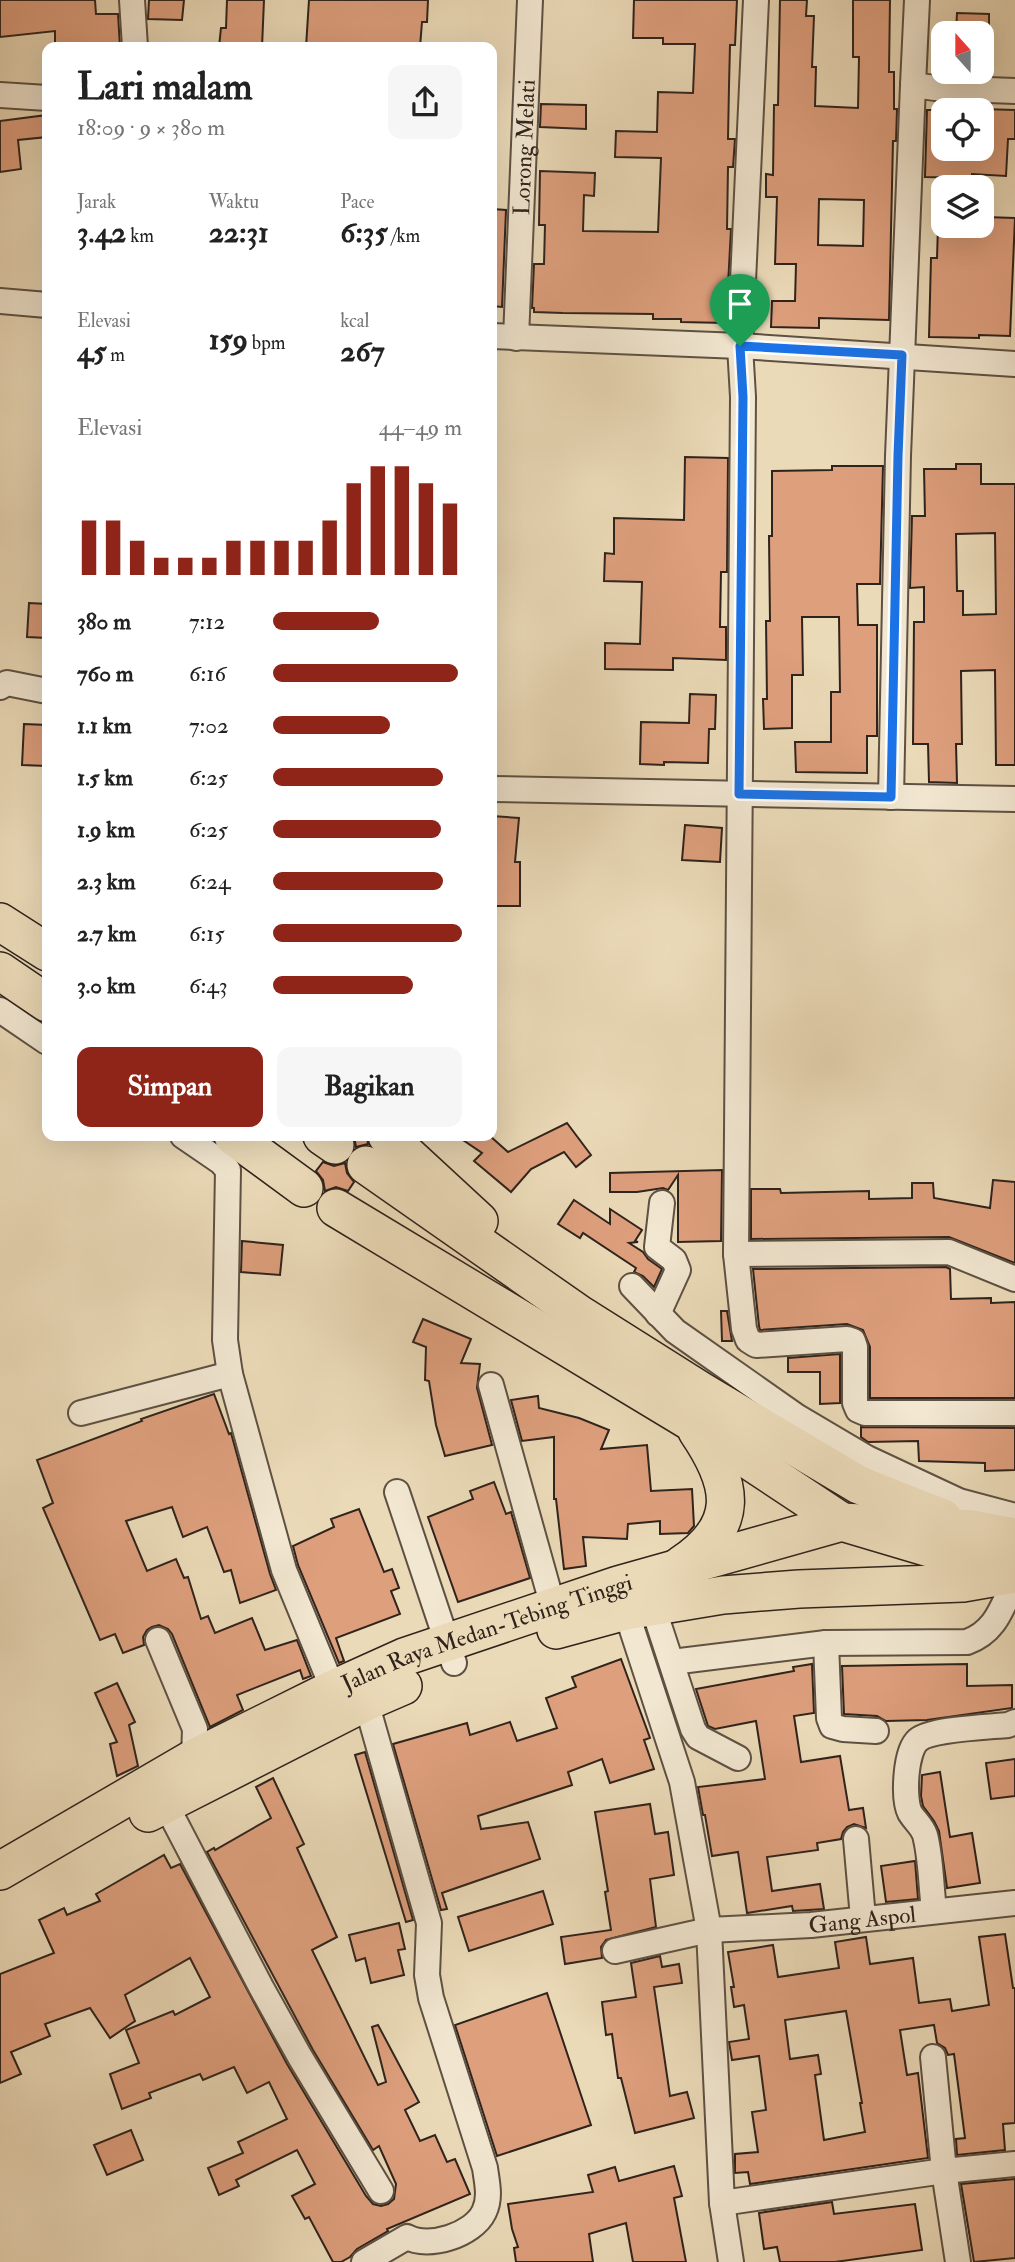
<!DOCTYPE html>
<html lang="id">
<meta charset="utf-8">
<style>
:root{--surface:#fff;--page:#f6f6f6;--text:#222;--muted:#767676;--accent:#8f2418}
body{margin:0;font-family:"IM FELL Double Pica",serif;background:var(--page);color:var(--text);height:100vh;display:flex;flex-direction:column;font-size:26px;white-space:nowrap}
*{box-sizing:border-box;margin:0}
p{font-size:23px;color:var(--muted)}
.icon{flex:none;width:38px;height:38px;fill:none;stroke:currentColor;stroke-width:2;stroke-linecap:round;stroke-linejoin:round}
.map{position:relative;flex:1;overflow:hidden}
.drawer{position:absolute;left:42px;top:42px;width:455px;height:1099px;display:flex;flex-direction:column;background:var(--surface);border-radius:14px;box-shadow:0 7px 28px #0002}
.drawer>*{flex:none}
.needle{width:46px;rotate:339deg}
.tools{position:absolute;left:931px;top:21px;display:grid;gap:14px}
.tools a{display:grid;place-items:center;width:63px;height:63px;border-radius:14px;background:var(--surface);box-shadow:0 7px 28px #0002;font-size:35px}
.pin{position:absolute;display:grid;place-items:center;width:60px;height:60px;color:#fff;margin:-72px -30px;border-radius:50% 50% 50% 0;rotate:-45deg;box-shadow:0 0 7px #0007}
.pin .icon{rotate:45deg}
.round{display:grid;place-items:center;flex:none;width:74px;height:74px;border-radius:14px;background:var(--page)}
.head{display:flex;align-items:center;justify-content:space-between;height:119px;padding:0 35px}
h1{font-size:38px;font-weight:700;line-height:52px}
.figures{display:grid;grid-template-columns:repeat(3,1fr);gap:10px;height:119px;padding:7px 35px}
.figures div{display:grid;align-content:center}
.figures b{font-size:30px;font-weight:700}
.figures small{font-size:19px;font-weight:400}
.figures p{font-size:19px}
.chart{height:196px;padding:14px 35px}
.chart p{display:flex;justify-content:space-between}
.chart svg{width:100%;height:126px;margin-top:7px;stroke:var(--accent);stroke-width:6}
.action{display:flex;gap:14px;margin-top:auto;padding:14px 35px}
.action a{flex:1;height:80px;border-radius:14px;background:var(--accent);color:#fff;font-size:28px;font-weight:700;line-height:80px;text-align:center}
.action a+a{background:var(--page);color:var(--text)}
ul{padding:0 35px;list-style:none;font-size:23px}
li{display:grid;grid-template-columns:112px 84px 1fr;align-items:center;height:52px}
li i{height:18px;border-radius:9px;background:var(--accent)}
.map>svg:first-child{display:block}
</style>
<div class="map">
<svg width="1015" height="2262" viewBox="0 0 1015 2262">
<rect width="100%" height="100%" fill="#ebdab8"/>
<filter id="stains"><feTurbulence type="fractalNoise" baseFrequency=".00286" numOctaves="4"/><feColorMatrix values="0 0 0 0 .2 0 0 0 0 .09 0 0 0 0 .02 0 0 0 .5 -.17"/></filter>
<radialGradient id="worn" r=".72"><stop offset=".6" stop-color="#630" stop-opacity="0"/><stop offset="1" stop-color="#630" stop-opacity=".3"/></radialGradient>
<g fill="#de9f7d" stroke="#2f231c" stroke-width="2" fill-rule="evenodd">
<polygon points="0,0 95,0 96,14 118,14 120,47 55,47 55,31 0,37"/>
<polygon points="149,0 184,0 182,20 148,19"/>
<polygon points="227,0 264,0 262,47 219,47 221,28 226,28"/>
<polygon points="309,0 428,0 427,22 422,22 420,47 306,47"/>
<polygon points="634,0 737,0 735,45 730,45 729,86 728,139 735,139 733,167 728,167 727,229 731,229 726,323 681,322 681,319 653,319 653,314 563,313 534,312 534,308 532,308 534,264 544,264 545,225 539,225 540,171 595,173 594,196 584,195 583,231 658,232 661,158 615,157 616,131 657,132 658,92 693,93 695,44 663,44 663,38 633,38"/>
<path d="M780,0H807L806,16H814L812,67H816L815,106L858,108L859,57H853V0H890L889,72H894V109H897L896,141H893L889,320L819,318V328L771,327L772,301H795L796,264H775L777,197H766V174L773,175L774,105H778ZM819,199L864,200L863,246L818,245Z"/>
<polygon points="957,13 989,14 989,33 956,33"/>
<polygon points="541,104 586,105 586,129 540,127"/>
<polygon points="982,109 1015,110 1015,139 1008,139 1006,176 972,174 972,178 925,177 927,110 943,110 943,154 975,155 976,149 982,149"/>
<polygon points="47,115 47,137 18,140 21,169 0,172 0,121"/>
<polygon points="492,209 506,210 502,307 492,306"/>
<polygon points="985,217 1015,218 1010,336 979,335 979,338 929,337 931,258 937,258 938,226 985,226"/>
<polygon points="685,457 728,458 727,572 721,572 720,627 726,627 726,660 673,658 673,670 605,669 605,643 640,644 642,582 604,581 605,553 614,554 614,518 684,520"/>
<path d="M956,464H981V484H1015V765H996L995,670L961,671L962,744H956L957,783L929,782L928,744H913L914,622H924V587L910,588L912,516H925L924,469H956ZM995,533L996,614L963,615V591H957L956,534Z"/>
<polygon points="832,466 883,466 880,584 857,584 858,625 877,625 877,736 867,736 867,773 796,772 795,742 831,742 831,692 840,692 839,617 802,617 803,675 792,675 792,728 764,729 763,699 767,699 766,621 770,621 769,536 772,536 772,471 832,470"/>
<polygon points="29,603 47,604 47,638 27,637"/>
<polygon points="690,694 716,695 715,729 709,729 708,763 664,762 664,765 640,764 641,722 689,723"/>
<polygon points="24,724 47,725 47,766 22,765"/>
<polygon points="492,816 519,818 515,862 520,862 520,906 492,906"/>
<polygon points="685,825 722,828 720,862 682,860"/>
<polygon points="567,1123 591,1155 576,1167 564,1152 531,1169 511,1192 474,1161 482,1153 457,1136 490,1136 508,1152"/>
<polygon points="354,1136 367,1136 368,1144 356,1147"/>
<polygon points="323,1162 334,1166 345,1163 347,1173 354,1182 348,1191 336,1187 325,1191 323,1180 316,1171"/>
<polygon points="722,1170 721,1241 678,1242 678,1175 668,1190 663,1188 637,1192 610,1192 610,1173"/>
<polygon points="993,1180 1015,1182 1015,1263 949,1237 751,1239 751,1189 780,1189 781,1193 869,1191 869,1199 912,1198 912,1183 933,1183 934,1198 990,1208"/>
<polygon points="574,1200 610,1224 610,1209 642,1230 635,1241 638,1242 629,1243 643,1252 648,1259 662,1269 654,1287 643,1276 634,1272 636,1268 583,1233 580,1238 558,1224"/>
<polygon points="242,1241 283,1245 280,1275 241,1272"/>
<polygon points="946,1267 950,1269 951,1299 991,1298 991,1303 1015,1302 1015,1398 870,1398 870,1347 863,1330 847,1324 760,1330 759,1326 753,1269"/>
<polygon points="721,1311 727,1311 732,1341 722,1341"/>
<polygon points="423,1319 471,1339 461,1363 480,1364 477,1388 492,1445 445,1456 436,1425 429,1381 425,1380 426,1347 413,1342"/>
<polygon points="840,1354 840,1403 820,1404 820,1372 788,1372 788,1358"/>
<polygon points="214,1394 229,1434 231,1433 270,1574 276,1590 240,1603 231,1570 224,1572 207,1527 183,1537 172,1507 126,1521 147,1571 176,1559 184,1578 188,1577 201,1619 208,1616 215,1633 252,1618 265,1650 297,1640 311,1676 303,1679 300,1670 237,1695 243,1710 210,1727 172,1634 168,1629 159,1625 152,1627 147,1630 143,1637 144,1645 123,1653 115,1634 100,1640 43,1508 53,1503 37,1460 142,1421 141,1419"/>
<polygon points="538,1396 539,1408 579,1418 609,1430 601,1449 647,1445 651,1491 692,1489 694,1526 688,1533 660,1534 660,1521 628,1524 627,1539 583,1537 586,1566 564,1569 556,1499 554,1499 554,1437 522,1441 511,1400"/>
<polygon points="861,1427 1015,1428 1015,1470 985,1471 985,1463 919,1461 918,1441 868,1442 861,1437"/>
<polygon points="494,1482 506,1514 511,1512 530,1578 458,1602 428,1517 473,1499 470,1491"/>
<polygon points="359,1509 384,1572 392,1569 399,1588 391,1591 400,1614 336,1638 344,1661 339,1663 298,1565 293,1546 334,1527 331,1519"/>
<polygon points="621,1659 650,1738 644,1740 654,1769 610,1783 602,1759 568,1772 572,1785 478,1816 481,1829 528,1822 540,1859 442,1893 447,1909 441,1910 393,1744 467,1723 470,1735 510,1722 517,1741 557,1728 546,1698 576,1687 572,1677"/>
<polygon points="812,1664 814,1713 794,1716 801,1762 840,1756 849,1810 863,1808 866,1828 854,1824 847,1827 843,1832 841,1839 817,1843 818,1850 767,1857 772,1891 820,1884 824,1909 793,1911 792,1906 747,1913 738,1852 712,1856 705,1815 703,1815 698,1787 765,1779 756,1721 715,1729 708,1726 696,1689 794,1671 793,1667"/>
<polygon points="967,1664 967,1686 1012,1685 1012,1708 927,1720 886,1721 877,1716 844,1714 842,1666"/>
<polygon points="117,1683 135,1722 129,1725 138,1766 117,1776 110,1744 117,1742 95,1693"/>
<polygon points="365,1752 413,1920 406,1922 355,1755"/>
<polygon points="1015,1759 1015,1796 991,1799 986,1763"/>
<polygon points="940,1772 950,1837 972,1833 980,1883 947,1888 939,1831 934,1821 923,1806 921,1796 922,1775"/>
<polygon points="273,1778 304,1844 297,1848 337,1937 312,1950 378,2085 386,2082 372,2027 378,2025 419,2102 405,2110 420,2141 435,2135 447,2162 455,2159 470,2194 387,2229 388,2231 357,2249 350,2257 341,2262 333,2262 309,2217 305,2219 292,2196 315,2184 297,2150 236,2180 239,2186 219,2195 208,2168 243,2153 238,2142 287,2119 269,2082 247,2093 234,2067 203,2080 200,2074 149,2093 151,2098 122,2109 110,2074 139,2063 126,2030 173,2011 175,2015 210,1997 190,1958 125,1995 135,2021 110,2038 90,2008 45,2024 50,2036 11,2052 21,2074 0,2083 0,1974 54,1953 39,1920 64,1908 67,1915 100,1901 96,1894 164,1855 171,1868 180,1864 287,2064 366,2196 373,2204 381,2206 388,2204 394,2199 396,2184 379,2146 373,2150 313,2050 207,1852 214,1848 215,1850 271,1818 256,1787"/>
<polygon points="650,1804 655,1834 668,1832 674,1875 650,1879 656,1927 606,1940 601,1947 602,1958 565,1964 561,1937 611,1930 605,1892 608,1891 595,1812"/>
<polygon points="915,1861 918,1899 886,1902 881,1866"/>
<polygon points="543,1891 553,1924 469,1951 458,1917"/>
<polygon points="399,1923 405,1949 398,1950 404,1975 371,1983 365,1958 356,1961 349,1935"/>
<path d="M1005,1934L1013,1988H1015V2123L1003,2124L1005,2150L957,2155L956,2139L965,2138L954,2054L948,2055L945,2048L937,2043L934,2025L900,2030L907,2075L918,2073L928,2158L750,2184L748,2172L735,2173V2154L758,2152L752,2112L766,2110L759,2056L732,2060L729,2042L749,2039L744,2005L734,2007L731,1987H734L728,1952L773,1945L778,1977L839,1968L835,1942L866,1937L870,1964L913,1958L919,2003L950,1999L952,2011L989,2005L979,1937ZM846,2011L862,2103H860L865,2132L824,2140L815,2075L821,2074L818,2055L790,2059L785,2020Z"/>
<polygon points="660,1956 662,1967 679,1964 682,1983 654,1987 670,2096 687,2092 694,2118 635,2133 621,2078 618,2078 612,2034 606,2035 602,2002 636,1997 631,1963"/>
<polygon points="547,1993 591,2125 497,2156 455,2025"/>
<polygon points="131,2130 143,2160 107,2175 94,2145"/>
<polygon points="674,2166 682,2196 674,2198 686,2262 633,2262 626,2223 589,2234 593,2262 516,2262 514,2248 518,2247 512,2229 508,2204 593,2192 588,2175 615,2167 619,2181"/>
<polygon points="1015,2179 1015,2258 974,2262 961,2184"/>
<polygon points="832,2202 834,2214 915,2204 922,2250 835,2262 780,2262 777,2247 764,2249 759,2213"/>
</g>
<g fill="none" stroke-linecap="round" stroke-linejoin="round">
<defs>
<g id="minor">
<polyline points="132,0 135,47"/>
<polyline points="756,0 740,346 743,397 736,1254 744,1329 748,1340 756,1345 847,1339 853,1341 855,1347 855,1403 858,1410 865,1413 1015,1413"/>
<polyline points="917,0 913,85 935,88 1015,91"/>
<polyline points="0,95 47,98"/>
<polyline points="0,301 47,305"/>
<polyline points="492,336 740,346 1015,364"/>
<path id="s1" d="M516,338L530,0"/>
<polyline points="0,687 7,683 47,691"/>
<polyline points="492,789 1015,799"/>
<polyline points="891,797 898,456 913,85"/>
<polyline points="0,1010 47,1042"/>
<polyline points="183,1136 221,1162 228,1170 225,1340 230,1374 284,1570 333,1689"/>
<polyline points="736,1254 949,1252 1015,1279"/>
<polyline points="632,1286 675,1331 796,1416 867,1458 959,1501 1015,1516"/>
<polyline points="658,1314 678,1270 674,1260 657,1247 662,1203"/>
<polyline points="491,1385 557,1621"/>
<polyline points="81,1413 230,1374"/>
<polyline points="397,1492 454,1663"/>
<polyline points="622,1599 682,1782 709,1930 722,2203 731,2262"/>
<polyline points="653,1607 693,1729 698,1737 738,1758"/>
<polyline points="158,1640 195,1729 194,1758"/>
<polyline points="826,1643 829,1718 832,1726 843,1729 876,1731"/>
<path d="M672,1662L826,1643L967,1642C997,1631 1002,1606 1015,1580"/>
<polyline points="165,1803 261,1987 300,2057 381,2191"/>
<polyline points="856,1839 863,1918"/>
<path d="M934,1910C931,1887 931,1857 925,1835C922,1826 915,1821 910,1813C903,1799 905,1751 918,1740C931,1729 988,1727 1008,1725L1015,1722"/>
<path id="s2" d="M615,1951L709,1930L811,1925L1015,1903"/>
<polyline points="933,2057 944,2171 958,2262"/>
<polyline points="722,2203 944,2171 1015,2164"/>
<path d="M364,2262L407,2237C429,2249 473,2235 484,2212C491,2198 487,2183 485,2168L431,1998L427,1975L429,1923L366,1702"/>
</g>
<g id="highway">
<polyline points="0,922 47,952"/>
<polyline points="0,971 47,1003"/>
<polyline points="233,1136 304,1188"/>
<polyline points="322,1136 335,1145"/>
<polyline points="387,1136 479,1221"/>
<polyline points="366,1165 579,1314 701,1391 859,1485 943,1518"/>
<polyline points="336,1208 691,1422 842,1522 1007,1571"/>
<path d="M681,1565C742,1525 733,1484 697,1431"/>
<polyline points="556,1630 626,1611 723,1595 799,1589 963,1583 1015,1574"/>
<polyline points="148,1813 366,1702 403,1686"/>
<path id="s3" d="M0,1871L194,1758L333,1689L404,1657L618,1585L842,1522L972,1529L1015,1537"/>
</g>
</defs>
<use href="#minor" stroke="#5e5143" stroke-width="28"/>
<use href="#highway" stroke="#2f231c" stroke-width="40"/>
<use href="#minor" stroke="#f2e7d1" stroke-width="24"/>
<use href="#highway" stroke="#ebdab8" stroke-width="37"/>
</g>
<g fill="none" stroke-linecap="round" stroke-linejoin="round">
<defs>
<polygon id="route" points="740,346 902,355 898,456 891,797 739,794 743,397"/>
</defs>
<use href="#route" stroke="#fff" stroke-width="14"/>
<use href="#route" stroke="#1a73e8" stroke-width="9"/>
</g>
<g text-anchor="middle" stroke-width="5" stroke-linejoin="round" paint-order="stroke">
<g font-size="23" fill="#2f231c" stroke="#f2e7d1">
<text dy="8" stroke="none"><textPath href="#s1" startOffset="191">Lorong Melati</textPath></text>
<text dy="8" stroke="none"><textPath href="#s3" startOffset="544">Jalan Raya Medan-Tebing Tinggi</textPath></text>
<text dy="8" stroke="none"><textPath href="#s2" startOffset="250">Gang Aspol</textPath></text>
</g>
</g>
<rect width="100%" height="100%" filter="url(#stains)"/>
<rect width="100%" height="100%" fill="url(#worn)"/>
</svg>
<div class="tools">
<a><svg class="needle" viewBox="-14 -14 28 28"><path d="M0-13l5 13h-10z" fill="#e53935"/><path d="M0 13l5-13h-10z" fill="#767676"/></svg></a>
<a><svg class="icon" aria-label="locate" viewBox="0 0 24 24"><circle cx="12" cy="12" r="6"/><path d="M12 2v4M12 18v4M2 12h4M18 12h4"/></svg></a>
<a><svg class="icon" aria-label="layers" viewBox="0 0 24 24"><path d="M12 4l9 5-9 5-9-5zM3 14l9 5 9-5"/></svg></a>
</div>
<div class="pin" style="left:740px;top:346px;background:#1e9e55"><svg class="icon" aria-label="arrive" viewBox="0 0 24 24"><path d="M6 21V4h12l-3 4 3 4H6"/></svg></div>
<section class="drawer">
<div class="head"><div><h1>Lari malam</h1><p>18:09 · 9 × 380 m</p></div><a class="round"><svg class="icon" aria-label="share" viewBox="0 0 24 24"><path d="M12 15V3M7 8l5-5 5 5M5 13v7h14v-7"/></svg></a></div>
<div class="figures">
<div><p>Jarak</p><b>3.42<small> km</small></b></div>
<div><p>Waktu</p><b>22:31</b></div>
<div><p>Pace</p><b>6:35<small> /km</small></b></div>
</div>
<div class="figures">
<div><p>Elevasi</p><b>45<small> m</small></b></div>
<div><b>159<small> bpm</small></b></div>
<div><p>kcal</p><b>267</b></div>
</div>
<div class="chart"><p><span>Elevasi</span>44–49 m</p>
<svg viewBox="0 0 160 44" preserveAspectRatio="none"><path d="M5 44V25M15 44V25M25 44V32M35 44V38M45 44V38M55 44V38M65 44V32M75 44V32M85 44V32M95 44V32M105 44V25M115 44V12M125 44V6M135 44V6M145 44V12M155 44V19"/></svg>
</div>
<ul>
<li><b>380 m</b>7:12<i style="width:56%"></i></li>
<li><b>760 m</b>6:16<i style="width:98%"></i></li>
<li><b>1.1 km</b>7:02<i style="width:62%"></i></li>
<li><b>1.5 km</b>6:25<i style="width:90%"></i></li>
<li><b>1.9 km</b>6:25<i style="width:89%"></i></li>
<li><b>2.3 km</b>6:24<i style="width:90%"></i></li>
<li><b>2.7 km</b>6:15<i style="width:100%"></i></li>
<li><b>3.0 km</b>6:43<i style="width:74%"></i></li>
</ul>
<div class="action"><a>Simpan</a><a>Bagikan</a></div>
</section>
</div>
